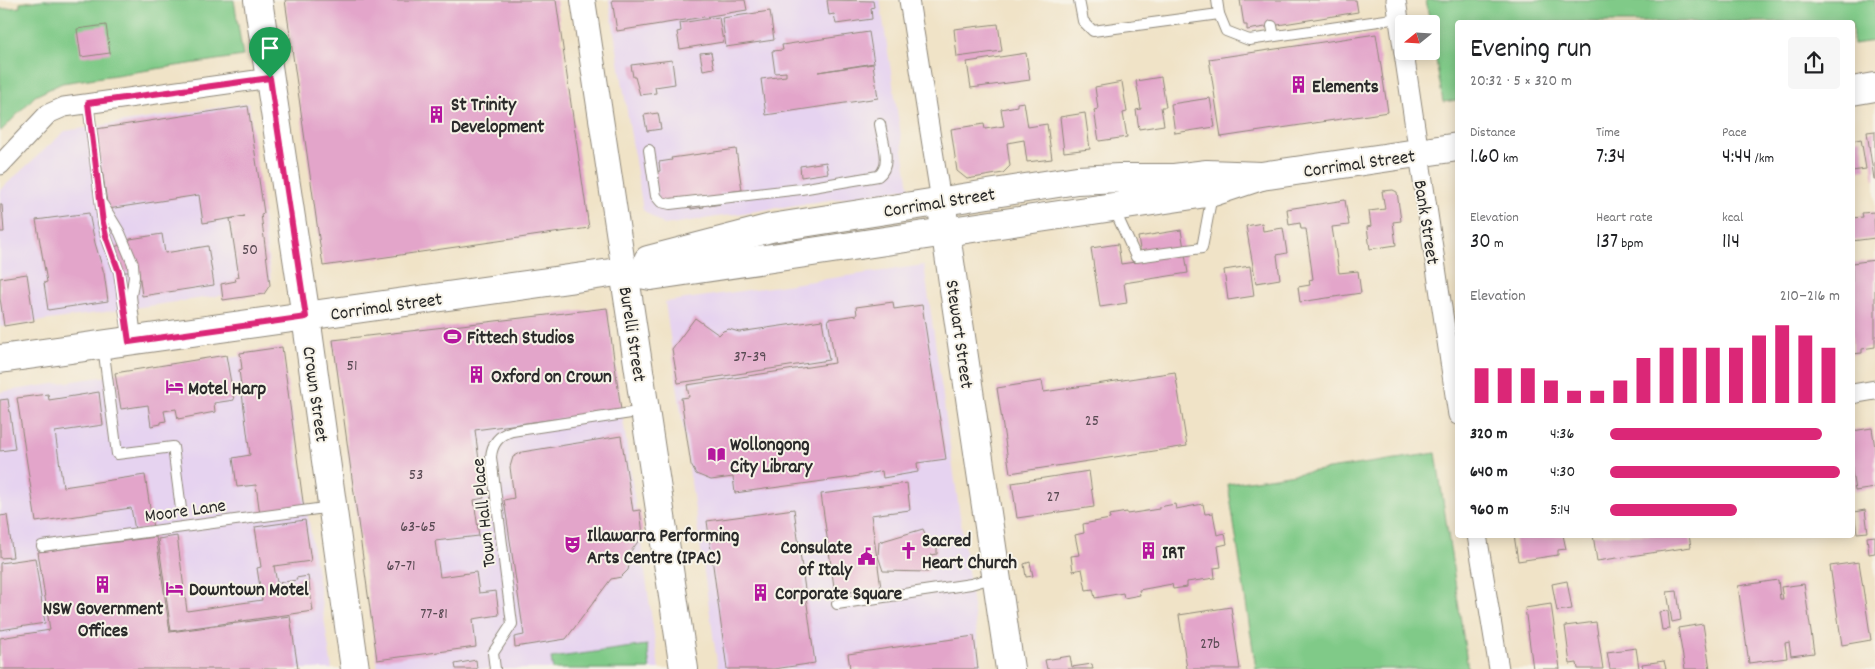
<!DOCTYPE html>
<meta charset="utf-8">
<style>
:root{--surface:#fff;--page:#f6f6f6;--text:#202124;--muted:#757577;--accent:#db2777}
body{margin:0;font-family:Dekko,sans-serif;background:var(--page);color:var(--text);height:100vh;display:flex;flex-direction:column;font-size:19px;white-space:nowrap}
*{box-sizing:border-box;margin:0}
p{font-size:16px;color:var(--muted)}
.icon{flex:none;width:28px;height:28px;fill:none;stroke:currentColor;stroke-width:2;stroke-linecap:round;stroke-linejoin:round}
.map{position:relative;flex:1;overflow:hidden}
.details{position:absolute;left:1455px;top:20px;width:400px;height:518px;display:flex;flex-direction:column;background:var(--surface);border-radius:5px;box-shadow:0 2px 12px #0003}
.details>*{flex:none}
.needle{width:32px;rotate:252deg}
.tools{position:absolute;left:1395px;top:15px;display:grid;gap:10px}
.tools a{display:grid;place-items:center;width:45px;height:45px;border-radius:5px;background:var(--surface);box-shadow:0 2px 12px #0003;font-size:25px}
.pin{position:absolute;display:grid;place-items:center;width:42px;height:42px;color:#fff;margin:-51px -21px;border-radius:50% 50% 50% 0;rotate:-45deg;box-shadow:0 0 5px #0007}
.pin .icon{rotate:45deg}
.round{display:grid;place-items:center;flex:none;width:52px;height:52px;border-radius:5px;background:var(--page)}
.head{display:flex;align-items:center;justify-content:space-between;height:85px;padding:0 15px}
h1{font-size:28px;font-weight:600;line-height:38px}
.metrics{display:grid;grid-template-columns:repeat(3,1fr);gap:8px;height:85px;padding:5px 15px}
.metrics div{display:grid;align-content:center}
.metrics b{font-size:21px;font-weight:600}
.metrics small{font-size:14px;font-weight:400}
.metrics p{font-size:14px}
.chart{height:140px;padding:10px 15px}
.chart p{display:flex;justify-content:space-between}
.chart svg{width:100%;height:90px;margin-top:5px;stroke:var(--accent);stroke-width:6}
ul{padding:0 15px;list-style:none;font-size:16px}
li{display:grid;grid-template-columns:80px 60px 1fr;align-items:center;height:38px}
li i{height:12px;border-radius:6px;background:var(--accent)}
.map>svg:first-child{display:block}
</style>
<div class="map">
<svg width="1875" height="669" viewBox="0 0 1875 669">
<rect width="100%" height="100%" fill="#f7f3e8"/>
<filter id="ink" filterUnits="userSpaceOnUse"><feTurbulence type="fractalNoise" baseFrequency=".02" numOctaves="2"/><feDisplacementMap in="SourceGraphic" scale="10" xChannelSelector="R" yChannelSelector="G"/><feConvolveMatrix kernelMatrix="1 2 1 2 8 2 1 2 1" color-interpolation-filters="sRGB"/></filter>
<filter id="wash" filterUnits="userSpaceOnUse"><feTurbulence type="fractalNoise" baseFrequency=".0096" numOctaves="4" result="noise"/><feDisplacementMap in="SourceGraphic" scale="20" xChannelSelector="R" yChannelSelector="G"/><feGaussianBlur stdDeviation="1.12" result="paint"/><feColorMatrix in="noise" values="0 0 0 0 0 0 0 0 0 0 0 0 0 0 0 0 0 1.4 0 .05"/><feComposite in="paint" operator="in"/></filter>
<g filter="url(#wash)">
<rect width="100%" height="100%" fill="#f0e3c7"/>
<g fill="#e6d3f0">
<polygon points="609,0 880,0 909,188 664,225 643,210"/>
<polygon points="249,103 271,281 260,290 0,327 0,190 65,131"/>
<polygon points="924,265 982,669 718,669 665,302"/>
<polygon points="607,308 659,669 378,669 333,340"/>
<polygon points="282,350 332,669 0,669 0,392"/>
</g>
<g fill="#80ca88" stroke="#567a5a">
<polygon points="42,0 234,0 243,56 62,83 35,96 0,132 0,9 20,7 20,3"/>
<polygon points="1426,0 1875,0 1875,41 1853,44 1852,22 1458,22 1457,100 1443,102"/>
<polygon points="1436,453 1468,669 1256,669 1228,484"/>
<polygon points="647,645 650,669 553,669 551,658"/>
</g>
<g id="blocks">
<g fill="#e3a5ca">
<polygon points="285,0 556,0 589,228 323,266"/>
<polygon points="612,0 745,0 747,10 617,31"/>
<polygon points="827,0 873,1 874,7 871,8 872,19 836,24 834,14 829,15"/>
<polygon points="1240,0 1356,0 1358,12 1247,30 1247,25 1244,25"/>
<polygon points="770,11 774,40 726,47 722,18"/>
<polygon points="719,17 723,42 680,49 677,32 681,31 680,23"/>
<polygon points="998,24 1002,51 957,57 954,29"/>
<polygon points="106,25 110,53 81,57 77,29"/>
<polygon points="869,32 874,63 818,72 873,64 878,98 766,115 761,79 786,76 786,72 775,73 772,51 783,50 782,45"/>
<polygon points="1376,34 1388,112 1221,137 1209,59"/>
<polygon points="711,52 714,68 703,70 700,53"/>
<polygon points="1026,53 1030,80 971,88 967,62"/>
<polygon points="672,60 675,84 655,87 656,93 640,95 635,77 633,77 631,65"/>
<polygon points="1161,77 1166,107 1161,107 1164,125 1139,129 1136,110 1141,109 1136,81"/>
<polygon points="1122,82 1127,112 1123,113 1127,137 1099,141 1094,110 1098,109 1095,87"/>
<polygon points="1210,98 1215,127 1175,133 1171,104"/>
<polygon points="1024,102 1028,127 1047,124 1052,159 1027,162 1024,140 1007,143 1010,166 1003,173 967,179 957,171 951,129 984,124 985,129 1004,126 1001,109 1017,106 1017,103"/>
<polygon points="248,106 264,213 261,214 270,285 264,294 223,300 221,284 236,281 235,278 239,277 230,219 245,216 203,223 199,195 108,209 96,129"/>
<polygon points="658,113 661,129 647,131 644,115"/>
<polygon points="1085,113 1090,149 1064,152 1060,117"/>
<polygon points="1875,131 1875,179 1874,179 1867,132"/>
<polygon points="1861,139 1866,169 1852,171 1852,141"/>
<polygon points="736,149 742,190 720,193 721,204 709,206 708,197 703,197 704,207 691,209 690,200 660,204 655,172 660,171 659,162 672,160 671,158"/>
<polygon points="826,162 828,173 801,177 800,166"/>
<polygon points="1393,190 1397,192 1401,221 1393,222 1396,245 1370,249 1367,227 1371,226 1369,211 1385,209 1382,191"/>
<polygon points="1345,200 1349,225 1332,227 1339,273 1358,271 1361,293 1300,302 1298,287 1310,285 1309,280 1313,279 1306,229 1301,229 1300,223 1289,225 1287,209"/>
<polygon points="0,205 2,205 4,232 0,232"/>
<polygon points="1874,212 1875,238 1852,241 1852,218 1863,217 1862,213"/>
<polygon points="89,213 95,243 104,273 108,301 48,310 44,283 47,282 36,220"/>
<polygon points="1262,223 1263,231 1283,228 1287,253 1277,255 1280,279 1256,283 1246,226"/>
<polygon points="1181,230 1188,273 1124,283 1127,303 1100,307 1091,248 1118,244 1121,264 1142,261 1138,237"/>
<polygon points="162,234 165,253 208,246 214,285 142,296 139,272 123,272 113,248 130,240 130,239"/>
<polygon points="1875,260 1875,347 1862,349 1862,353 1852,354 1852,263"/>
<polygon points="1250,266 1254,296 1228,300 1224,270"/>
<polygon points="27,274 34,321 4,326 0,298 0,278"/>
<polygon points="893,302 894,309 922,305 946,459 917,463 918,472 883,478 882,471 853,477 735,493 733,477 711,480 696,474 691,465 681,398 689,397 687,385 835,363 828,319 857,315 856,307"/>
<polygon points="607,308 621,410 475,430 484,498 474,500 479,536 435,541 440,577 476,572 479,593 496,591 499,615 473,619 476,647 377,660 333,340"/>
<polygon points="695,318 719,335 723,331 729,329 739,332 822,320 829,360 678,383 672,349"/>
<polygon points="282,347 304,509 260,515 256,485 237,487 233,458 250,455 239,370 242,369 240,353"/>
<polygon points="226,355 234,400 214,403 215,412 178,419 176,409 164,411 166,421 161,422 161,424 151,426 148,405 121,409 115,373"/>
<polygon points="1175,372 1187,446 1010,473 997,388 1042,381 1044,392"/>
<polygon points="99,392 103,425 55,432 63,487 145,475 153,528 135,530 131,508 36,522 17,398 48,394 49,400"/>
<polygon points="8,399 15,449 0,451 0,400"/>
<polygon points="1872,428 1875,448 1875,488 1855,491 1852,471 1852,431"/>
<polygon points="621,436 633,511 640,510 643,535 628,555 630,561 628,570 621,577 611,579 566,639 515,647 514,637 524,635 504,500 514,498 510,467 513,457 522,452"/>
<polygon points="1089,471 1094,507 1017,518 1012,483"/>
<polygon points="907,483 910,510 871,515 881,588 835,594 821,494"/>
<polygon points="1175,504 1176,509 1203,504 1205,514 1213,513 1217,535 1225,533 1227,544 1218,546 1221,567 1214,568 1215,578 1187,582 1187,587 1173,589 1172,584 1139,590 1140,595 1124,598 1123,593 1095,598 1093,589 1086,590 1082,569 1073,571 1071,556 1079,555 1075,535 1084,533 1083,524 1110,519 1109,515 1127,512 1127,514 1159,509 1159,507"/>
<polygon points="794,509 815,663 774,669 727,669 707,521"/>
<polygon points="1865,510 1868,532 1857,533 1854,512"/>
<polygon points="7,515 13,557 0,558 0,516"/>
<polygon points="305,520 311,561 274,566 277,583 297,580 296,578 308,576 313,611 171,631 158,539 177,536 187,611 262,600 257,568 261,567 255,527"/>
<polygon points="923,529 930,545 937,546 937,554 931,555 928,572 883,571 878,556 879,542"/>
<polygon points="1514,535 1563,535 1566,549 1558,550 1558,555 1518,561"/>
<polygon points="1593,535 1689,535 1691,547 1597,561"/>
<polygon points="1875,536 1875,553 1869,554 1867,537"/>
<polygon points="156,537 170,632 290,616 298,669 0,669 0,638 50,630 38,552"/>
<polygon points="35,558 45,623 0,630 0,563"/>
<polygon points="1030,562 1033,576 1026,577 1024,564"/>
<polygon points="1859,562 1871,640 1842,645 1830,566"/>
<polygon points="1778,580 1780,599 1783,599 1781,587 1804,584 1814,653 1791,656 1789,642 1785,643 1787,658 1749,663 1738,586"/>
<polygon points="1567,581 1572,609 1557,611 1552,584"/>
<polygon points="1677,591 1681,620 1672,622 1667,592"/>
<polygon points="1551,604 1560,669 1533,669 1525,608"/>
<polygon points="1231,607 1240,669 1187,669 1179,615"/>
<polygon points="1668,611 1670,629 1662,630 1659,612"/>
<polygon points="1596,622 1603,669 1578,669 1577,663 1570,664 1565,626"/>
<polygon points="1703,624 1710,669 1685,669 1678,628"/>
<polygon points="974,636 978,669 850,669 848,654"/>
<polygon points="1636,648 1639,668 1610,669 1607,652"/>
<polygon points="1070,656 1072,667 1092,664 1093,669 1047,669 1045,660"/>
<polygon points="476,660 477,669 456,669 455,664"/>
<polygon points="1664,661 1666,669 1643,669 1642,664"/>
</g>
</g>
</g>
<g filter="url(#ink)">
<use href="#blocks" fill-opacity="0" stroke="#8e8779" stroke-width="1"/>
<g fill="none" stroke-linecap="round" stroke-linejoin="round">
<defs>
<g id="service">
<polyline points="1079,0 1083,21 1093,31 1219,14 1217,0"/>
<polyline points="1219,14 1226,31 1249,40 1399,18"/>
<polyline points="1272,26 1274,36"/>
<polyline points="88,103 103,223 106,236 119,272 129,341"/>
<path d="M649,150L656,196L661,202L670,204L801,189L878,176C893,166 882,139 880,124"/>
<polyline points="103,205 120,233 133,264 134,277 131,296 136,338"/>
<polyline points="1114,209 1136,257 1202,248 1212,195"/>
<polyline points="103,346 117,454 173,447 181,509"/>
<polyline points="42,546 332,507"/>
<polyline points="837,604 971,584 996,577"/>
<path d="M495,669L493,653L512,624L491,457C492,444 499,435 512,431L644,411"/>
</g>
<g id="minor">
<polyline points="909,0 941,201"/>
<polyline points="1396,0 1458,415"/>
<polyline points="0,165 48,114 64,107 270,78"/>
<polyline points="1852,394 1875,390"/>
<polyline points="1477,535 1499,669"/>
</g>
<polyline id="tertiary" points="583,0 624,271"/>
<g id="secondary">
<polyline points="258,0 306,317 355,669"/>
<polyline points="941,201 1010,669"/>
<polyline points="624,271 684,669"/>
</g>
<g id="primary">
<polyline points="1852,91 1875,87"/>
<polyline points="648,260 771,228 1077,180 1119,178 1174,178 1207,174 1261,176 1458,147"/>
<polyline points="0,359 590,276 624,271 651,276 1213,192 1261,176"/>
</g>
</defs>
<use href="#service" stroke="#8e8779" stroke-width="12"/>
<use href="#minor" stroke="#8e8779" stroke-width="21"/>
<use href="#tertiary" stroke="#8e8779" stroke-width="26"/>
<use href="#secondary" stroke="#8e8779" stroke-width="30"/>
<use href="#primary" stroke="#8e8779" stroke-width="30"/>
<use href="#service" stroke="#fff" stroke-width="10"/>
<use href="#minor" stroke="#fff" stroke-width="19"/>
<use href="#tertiary" stroke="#fff" stroke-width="24"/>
<use href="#secondary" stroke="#fff" stroke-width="28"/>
<use href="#primary" stroke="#fff" stroke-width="28"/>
</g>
</g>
<g fill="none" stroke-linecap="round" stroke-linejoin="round" filter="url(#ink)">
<defs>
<polygon id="route" points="270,78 306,317 129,342 119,272 106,236 103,223 88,103"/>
</defs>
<use href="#route" stroke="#fff" stroke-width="10"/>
<use href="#route" stroke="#db2777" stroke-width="6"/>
</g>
<defs>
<symbol id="building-bare" viewBox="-9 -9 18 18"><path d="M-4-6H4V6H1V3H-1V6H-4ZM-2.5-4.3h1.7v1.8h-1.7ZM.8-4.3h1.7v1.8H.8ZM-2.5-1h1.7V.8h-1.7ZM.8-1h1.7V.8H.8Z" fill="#b5179e" stroke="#f7f3e8" stroke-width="2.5" paint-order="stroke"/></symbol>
<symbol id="stadium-bare" viewBox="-9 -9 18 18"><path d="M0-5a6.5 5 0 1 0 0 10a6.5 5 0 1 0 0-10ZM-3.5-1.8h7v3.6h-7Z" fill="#b5179e" stroke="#f7f3e8" stroke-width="2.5" paint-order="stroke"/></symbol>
<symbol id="hotel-bare" viewBox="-9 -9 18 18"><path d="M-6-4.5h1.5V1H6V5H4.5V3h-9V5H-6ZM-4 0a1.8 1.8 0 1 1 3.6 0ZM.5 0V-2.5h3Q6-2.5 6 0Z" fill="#b5179e" stroke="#f7f3e8" stroke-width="2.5" paint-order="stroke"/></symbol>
<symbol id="library-bare" viewBox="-9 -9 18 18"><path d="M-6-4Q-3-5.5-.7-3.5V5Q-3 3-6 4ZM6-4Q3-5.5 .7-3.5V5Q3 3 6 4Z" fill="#b5179e" stroke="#f7f3e8" stroke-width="2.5" paint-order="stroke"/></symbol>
<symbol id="theatre-bare" viewBox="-9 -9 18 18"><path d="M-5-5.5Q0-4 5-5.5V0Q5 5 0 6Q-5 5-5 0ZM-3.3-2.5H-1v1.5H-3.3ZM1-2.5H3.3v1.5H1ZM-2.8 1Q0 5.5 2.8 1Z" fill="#b5179e" stroke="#f7f3e8" stroke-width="2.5" paint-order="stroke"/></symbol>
<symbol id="church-bare" viewBox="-9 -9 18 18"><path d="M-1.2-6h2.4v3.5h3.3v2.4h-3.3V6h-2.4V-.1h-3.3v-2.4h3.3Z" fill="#b5179e" stroke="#f7f3e8" stroke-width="2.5" paint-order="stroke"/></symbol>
<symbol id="civic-bare" viewBox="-9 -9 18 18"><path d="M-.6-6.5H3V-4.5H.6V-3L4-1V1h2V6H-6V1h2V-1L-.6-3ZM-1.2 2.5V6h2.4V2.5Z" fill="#b5179e" stroke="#f7f3e8" stroke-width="2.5" paint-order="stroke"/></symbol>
</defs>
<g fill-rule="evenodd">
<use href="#building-bare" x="1286" y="72" width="25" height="25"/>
<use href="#building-bare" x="424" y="102" width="25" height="25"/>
<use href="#stadium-bare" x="440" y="324" width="25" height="25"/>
<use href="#building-bare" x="464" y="362" width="25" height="25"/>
<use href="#hotel-bare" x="162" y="374" width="25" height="25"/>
<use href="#library-bare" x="704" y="442" width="25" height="25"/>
<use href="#theatre-bare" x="560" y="532" width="25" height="25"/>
<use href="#church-bare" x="896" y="538" width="25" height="25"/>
<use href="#building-bare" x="1136" y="538" width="25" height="25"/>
<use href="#civic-bare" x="854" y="544" width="25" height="25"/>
<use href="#building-bare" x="90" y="572" width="25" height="25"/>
<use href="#hotel-bare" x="162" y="576" width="25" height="25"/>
<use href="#building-bare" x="748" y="580" width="25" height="25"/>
</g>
<g text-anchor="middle" stroke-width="4" stroke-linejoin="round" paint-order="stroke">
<g font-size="16" fill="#594a53">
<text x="250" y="254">50</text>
<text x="750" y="361">37-39</text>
<text x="352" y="370">51</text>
<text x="1092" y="425">25</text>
<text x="416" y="479">53</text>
<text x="1053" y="501">27</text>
<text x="418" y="531">63-65</text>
<text x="401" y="570">67-71</text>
<text x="434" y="618">77-81</text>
<text x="1210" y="648">27b</text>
</g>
<g font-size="19" font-weight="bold" fill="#2b2b2b" stroke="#f7f3e8" text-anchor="start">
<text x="1312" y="92">Elements</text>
<text x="451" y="110">St Trinity<tspan x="451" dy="22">Development</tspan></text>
<text x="467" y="343">Fittech Studios</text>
<text x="491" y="382">Oxford on Crown</text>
<text x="188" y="394">Motel Harp</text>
<text x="730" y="450">Wollongong<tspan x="730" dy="22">City Library</tspan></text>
<text x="587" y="541">Illawarra Performing<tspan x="587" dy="22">Arts Centre (IPAC)</tspan></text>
<text x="922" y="546">Sacred<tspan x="922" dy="22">Heart Church</tspan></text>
<text x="852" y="553" text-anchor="end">Consulate<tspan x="852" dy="22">of Italy</tspan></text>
<text x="1162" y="558">IRT</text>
<text x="189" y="595">Downtown Motel</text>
<text x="775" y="599">Corporate Square</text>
<text x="103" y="614" text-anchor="middle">NSW Government<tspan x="103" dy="22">Offices</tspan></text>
</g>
<g font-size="19" fill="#2b2b2b" stroke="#f7f3e8">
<text transform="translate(1359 162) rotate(-8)" y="7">Corrimal Street</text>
<text transform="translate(939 201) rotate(-9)" y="7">Corrimal Street</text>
<text transform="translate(1428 222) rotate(81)" y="7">Bank Street</text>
<text transform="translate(386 305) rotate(-8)" y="7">Corrimal Street</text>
<text transform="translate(634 334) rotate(81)" y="7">Burelli Street</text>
<text transform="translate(961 334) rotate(82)" y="7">Stewart Street</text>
<text transform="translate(317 394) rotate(82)" y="7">Crown Street</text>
<text transform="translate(185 509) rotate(-8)" y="7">Moore Lane</text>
<text transform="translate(482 513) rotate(-96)" y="7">Town Hall Place</text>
</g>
</g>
</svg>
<div class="tools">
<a><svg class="needle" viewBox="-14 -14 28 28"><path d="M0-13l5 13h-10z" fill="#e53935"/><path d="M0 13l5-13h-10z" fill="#757577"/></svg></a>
</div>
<div class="pin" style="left:270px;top:78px;background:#1e9e55"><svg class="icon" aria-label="arrive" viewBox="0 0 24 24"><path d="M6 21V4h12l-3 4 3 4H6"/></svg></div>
<section class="details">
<div class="head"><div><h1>Evening run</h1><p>20:32 · 5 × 320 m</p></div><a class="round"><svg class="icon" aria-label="share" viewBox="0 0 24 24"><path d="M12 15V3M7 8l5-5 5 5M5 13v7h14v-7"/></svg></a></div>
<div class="metrics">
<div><p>Distance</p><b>1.60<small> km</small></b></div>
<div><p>Time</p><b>7:34</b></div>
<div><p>Pace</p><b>4:44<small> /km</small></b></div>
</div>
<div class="metrics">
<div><p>Elevation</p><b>30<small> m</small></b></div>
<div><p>Heart rate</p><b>137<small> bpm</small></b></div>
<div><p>kcal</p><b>114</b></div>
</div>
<div class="chart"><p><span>Elevation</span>210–216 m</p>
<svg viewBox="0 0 160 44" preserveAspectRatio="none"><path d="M5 44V27M15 44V27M25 44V27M35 44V33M45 44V38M55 44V38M65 44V33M75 44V22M85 44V17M95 44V17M105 44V17M115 44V17M125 44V11M135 44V6M145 44V11M155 44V17"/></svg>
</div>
<ul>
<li><b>320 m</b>4:36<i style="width:92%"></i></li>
<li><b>640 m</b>4:30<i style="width:100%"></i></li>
<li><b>960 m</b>5:14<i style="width:55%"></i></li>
</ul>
</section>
</div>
